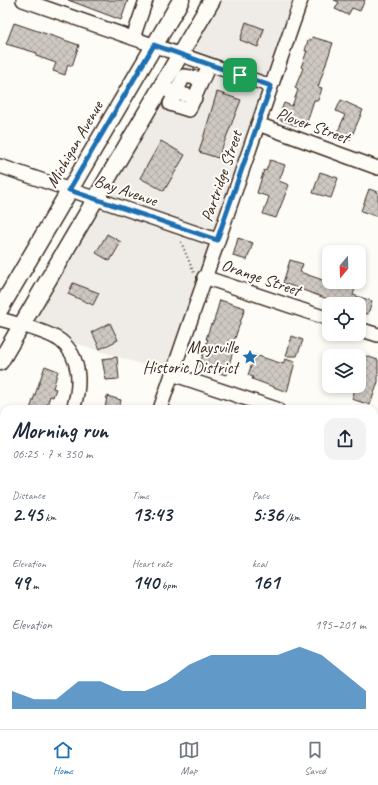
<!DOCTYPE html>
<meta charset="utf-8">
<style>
:root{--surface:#fff;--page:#f2f2f3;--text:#1f2937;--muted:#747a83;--line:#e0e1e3;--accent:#1f6fb2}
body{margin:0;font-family:Caveat,sans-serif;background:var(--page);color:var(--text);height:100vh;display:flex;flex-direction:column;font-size:15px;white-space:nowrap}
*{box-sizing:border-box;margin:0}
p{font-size:13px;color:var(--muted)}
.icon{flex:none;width:22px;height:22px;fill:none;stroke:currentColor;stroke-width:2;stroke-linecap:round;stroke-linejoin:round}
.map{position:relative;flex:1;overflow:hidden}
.panel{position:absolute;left:0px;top:405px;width:378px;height:324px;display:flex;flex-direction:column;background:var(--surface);border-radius:12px 12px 0 0;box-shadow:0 2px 6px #0003}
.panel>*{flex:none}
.needle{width:26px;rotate:199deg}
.controls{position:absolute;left:322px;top:245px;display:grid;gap:8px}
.controls a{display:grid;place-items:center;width:44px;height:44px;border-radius:8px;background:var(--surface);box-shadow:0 2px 6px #0003;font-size:20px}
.pin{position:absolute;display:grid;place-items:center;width:34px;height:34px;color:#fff;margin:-17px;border-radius:8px;box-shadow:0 2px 6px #0006}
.round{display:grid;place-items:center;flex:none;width:42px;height:42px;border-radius:12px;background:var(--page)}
.head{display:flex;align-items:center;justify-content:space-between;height:68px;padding:0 12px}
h1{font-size:22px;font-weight:600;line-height:30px}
.stats{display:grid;grid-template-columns:repeat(3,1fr);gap:6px;height:68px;padding:4px 12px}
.stats div{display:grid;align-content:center}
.stats b{font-size:20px;font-weight:600}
.stats small{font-size:11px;font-weight:400}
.stats p{font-size:11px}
.chart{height:112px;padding:8px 12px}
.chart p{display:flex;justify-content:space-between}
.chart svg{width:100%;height:72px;margin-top:4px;fill:var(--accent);opacity:.7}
.menu{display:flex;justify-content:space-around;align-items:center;height:56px;border-top:1px solid var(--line);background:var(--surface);font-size:11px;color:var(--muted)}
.menu a{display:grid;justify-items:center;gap:2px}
.menu .selected{color:var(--accent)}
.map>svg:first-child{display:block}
</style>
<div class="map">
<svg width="378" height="729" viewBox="0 0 378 729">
<defs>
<pattern id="building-cross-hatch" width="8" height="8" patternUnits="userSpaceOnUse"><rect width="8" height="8" fill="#cdc8c2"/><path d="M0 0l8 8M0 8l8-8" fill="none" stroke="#b1aca6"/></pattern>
</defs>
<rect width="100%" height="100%" fill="#fdfcf7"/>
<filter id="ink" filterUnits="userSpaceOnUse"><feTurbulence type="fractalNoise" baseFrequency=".025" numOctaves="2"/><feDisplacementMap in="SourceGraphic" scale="8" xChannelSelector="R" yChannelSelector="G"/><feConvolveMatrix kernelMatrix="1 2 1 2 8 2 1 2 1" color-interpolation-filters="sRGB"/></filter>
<g filter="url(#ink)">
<polygon fill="#efece7" points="212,0 300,0 172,374 21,326"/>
<g fill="url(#building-cross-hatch)" stroke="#3b2a1e">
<polygon points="68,0 128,0 121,20"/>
<polygon points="334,0 365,0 360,11 352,8 348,15 335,9 339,2"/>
<polygon points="246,22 264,29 258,47 240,40"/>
<polygon points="14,23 79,45 72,66 68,64 65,75 53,71 56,63 36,56 37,53 6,44"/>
<polygon points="312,37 333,43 318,87 322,88 318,101 314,100 307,122 303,120 300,127 278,119 284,103 292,106 298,90 295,88 303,68 301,67 307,51 305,51 308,40 311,40"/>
<polygon points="217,92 241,100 218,158 199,152"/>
<polygon points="341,100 363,110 350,140 337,134 345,115 336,111"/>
<polygon points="161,141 185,155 164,191 140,178"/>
<polygon points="270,160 285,165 279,181 289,185 276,218 263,214 269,197 257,193 264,170 266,171"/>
<polygon points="320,172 338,178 331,198 313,193"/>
<polygon points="369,189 378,192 378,217 361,211"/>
<polygon points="107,234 121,242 110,261 96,253"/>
<polygon points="238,238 253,243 247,260 233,256"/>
<polygon points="290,260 303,264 300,272 328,282 357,282 353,295 372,301 368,314 359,312 359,304 352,304 340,300 339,303 283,283"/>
<polygon points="73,283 99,293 93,305 68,294"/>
<polygon points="220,300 245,308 231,350 233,351 226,375 199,367 208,339 206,339 211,324 213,324"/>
<polygon points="110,323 118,340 100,349 92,332"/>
<polygon points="292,336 303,340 297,356 286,356"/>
<polygon points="255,355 283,364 285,359 295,362 287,392 252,379 253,377 248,375"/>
<polygon points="363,355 378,360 378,382 370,405 352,399 356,386 359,386 359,367"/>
<polygon points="117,357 119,379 106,380 102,359"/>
<polygon points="45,366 58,371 53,388 56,389 53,397 50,396 46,409 30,409"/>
<polygon points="107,396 121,400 119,409 105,409"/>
</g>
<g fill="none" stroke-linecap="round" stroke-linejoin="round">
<defs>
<g id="minor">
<polyline points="23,0 271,86"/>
<polyline points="133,38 146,0"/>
<polyline points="160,89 176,92 170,104 189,110 209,65"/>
<polyline points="195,98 176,92 184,76 203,79"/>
<polyline points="258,124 378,168"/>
<polyline points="0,166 217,240"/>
<polyline points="204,277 329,319"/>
<path d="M0,319C16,324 48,331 61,341C81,357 81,386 73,409"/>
<polyline points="359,329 378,335"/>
<polyline points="172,374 277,409"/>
<polyline points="160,409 301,0"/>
<polyline points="374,441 378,443"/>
<polyline points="0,459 4,460"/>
<polyline points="0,607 4,618 0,632"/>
<polyline points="374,614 378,615"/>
<polyline points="187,725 199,729"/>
</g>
<g id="major">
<polyline points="0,309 181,0"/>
<polyline points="0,362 212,0"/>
</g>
</defs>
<use href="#minor" stroke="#3b2a1e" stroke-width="16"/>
<use href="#major" stroke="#3b2a1e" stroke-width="19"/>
<polyline stroke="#3b2a1e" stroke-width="2" stroke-dasharray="1 3" stroke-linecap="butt" points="181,242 194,273"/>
<use href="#minor" stroke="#fdfcf7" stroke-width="13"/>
<use href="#major" stroke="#fdfcf7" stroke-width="16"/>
</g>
</g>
<g fill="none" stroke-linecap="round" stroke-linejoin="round" filter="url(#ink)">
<defs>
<polygon id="route" points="154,45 271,86 217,240 69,190"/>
</defs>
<use href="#route" stroke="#fff" stroke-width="8"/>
<use href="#route" stroke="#1f6fb2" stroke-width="5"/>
</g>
<defs>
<symbol id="sight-bare" viewBox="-9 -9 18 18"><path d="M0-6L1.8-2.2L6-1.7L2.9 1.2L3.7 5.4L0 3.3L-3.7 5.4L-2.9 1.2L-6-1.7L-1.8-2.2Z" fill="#1f6fb2" stroke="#fdfcf7" stroke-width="2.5" paint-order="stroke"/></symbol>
</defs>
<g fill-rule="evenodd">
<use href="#sight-bare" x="239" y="346" width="22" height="22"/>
</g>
<g text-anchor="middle" stroke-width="4" stroke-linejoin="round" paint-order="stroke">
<g font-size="17" fill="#3b2a1e" stroke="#fdfcf7">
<text transform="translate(313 125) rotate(20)" y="6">Plover Street</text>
<text transform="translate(74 144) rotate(-60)" y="6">Michigan Avenue</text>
<text transform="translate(221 176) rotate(-71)" y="6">Partridge Street</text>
<text transform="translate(126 190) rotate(19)" y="6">Bay Avenue</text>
<text transform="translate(261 277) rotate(19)" y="6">Orange Street</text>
</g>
<g font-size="17" fill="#3b2a1e" stroke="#fdfcf7" text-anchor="end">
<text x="238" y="353">Maysville<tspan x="238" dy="20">Historic District</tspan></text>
</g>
</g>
</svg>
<div class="controls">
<a><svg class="needle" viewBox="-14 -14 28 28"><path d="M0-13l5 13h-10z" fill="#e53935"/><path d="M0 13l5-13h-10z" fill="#747a83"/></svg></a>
<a><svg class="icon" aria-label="locate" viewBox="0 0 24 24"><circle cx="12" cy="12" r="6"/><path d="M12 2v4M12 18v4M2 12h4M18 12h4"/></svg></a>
<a><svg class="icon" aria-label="layers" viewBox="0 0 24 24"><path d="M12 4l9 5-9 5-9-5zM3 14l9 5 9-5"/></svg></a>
</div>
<div class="pin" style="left:240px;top:75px;background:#1e9e55"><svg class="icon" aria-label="arrive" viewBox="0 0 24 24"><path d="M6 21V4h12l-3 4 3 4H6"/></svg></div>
<section class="panel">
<div class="head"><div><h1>Morning run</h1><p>06:25 · 7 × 350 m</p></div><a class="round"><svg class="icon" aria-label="share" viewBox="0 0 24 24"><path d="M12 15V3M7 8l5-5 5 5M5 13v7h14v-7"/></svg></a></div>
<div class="stats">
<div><p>Distance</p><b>2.45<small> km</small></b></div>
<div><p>Time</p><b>13:43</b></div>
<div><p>Pace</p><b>5:36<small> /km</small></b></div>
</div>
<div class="stats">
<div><p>Elevation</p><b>49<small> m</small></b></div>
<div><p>Heart rate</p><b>140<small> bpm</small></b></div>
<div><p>kcal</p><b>161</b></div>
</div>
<div class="chart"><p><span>Elevation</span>195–201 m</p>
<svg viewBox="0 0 160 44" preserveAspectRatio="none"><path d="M0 44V33L10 38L20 38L30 27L40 27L50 33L60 33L70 27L80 17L90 11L100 11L110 11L120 11L130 6L140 11L150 22L160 33V44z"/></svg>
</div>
</section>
</div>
<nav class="menu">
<a class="selected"><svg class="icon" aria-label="home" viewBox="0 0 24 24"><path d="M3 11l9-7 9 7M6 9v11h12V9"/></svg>Home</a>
<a><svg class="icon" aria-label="map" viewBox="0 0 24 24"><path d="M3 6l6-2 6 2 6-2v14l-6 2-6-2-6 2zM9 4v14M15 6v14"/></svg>Map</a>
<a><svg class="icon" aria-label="saved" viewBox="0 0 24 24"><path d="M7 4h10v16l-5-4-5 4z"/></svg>Saved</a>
</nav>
